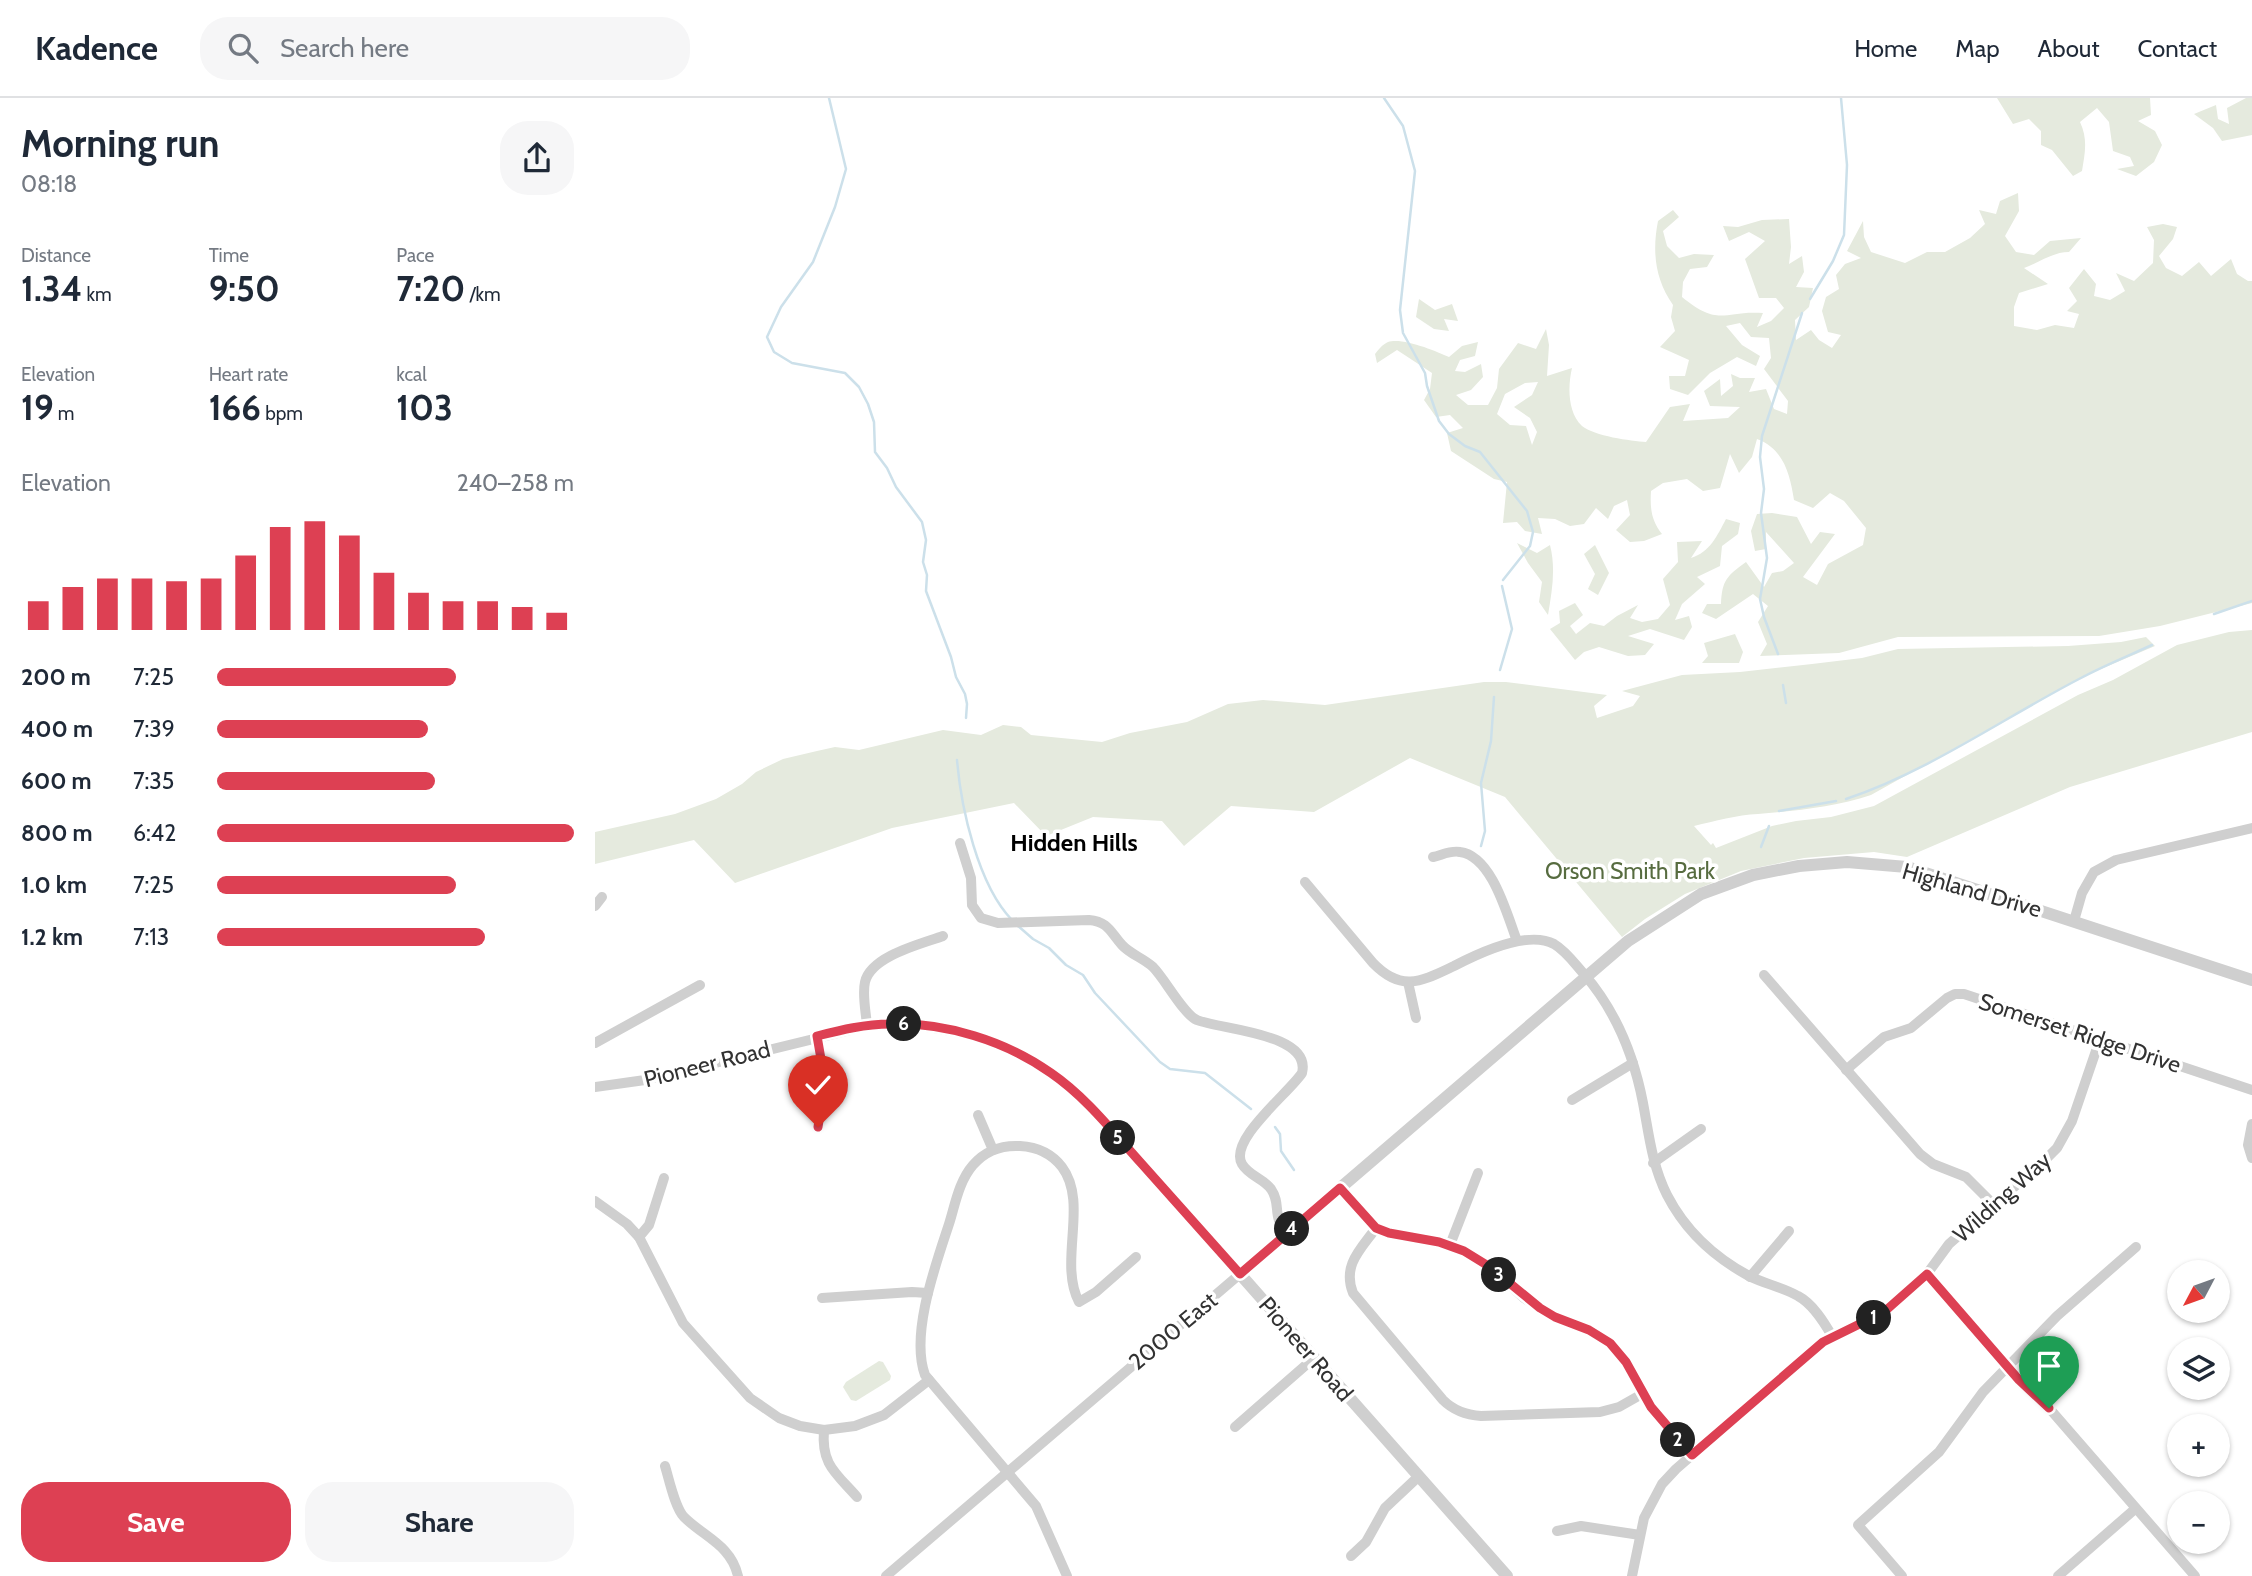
<!DOCTYPE html>
<meta charset="utf-8">
<style>
:root{--surface:#fff;--page:#f6f6f7;--text:#1f2937;--muted:#747a83;--line:#e0e1e3;--accent:#dd4053}
body{margin:0;font-family:Cabin,sans-serif;background:var(--page);color:var(--text);height:100vh;display:flex;flex-direction:column;font-size:26px;white-space:nowrap}
*{box-sizing:border-box;margin:0}
p{font-size:23px;color:var(--muted)}
.icon{flex:none;width:38px;height:38px;fill:none;stroke:currentColor;stroke-width:2;stroke-linecap:round;stroke-linejoin:round}
.map{position:relative;flex:1;overflow:hidden}
.sheet{display:flex;flex-direction:column;background:var(--surface);width:595px}
.sheet>*{flex:none}
.needle{width:46px;rotate:229deg}
.fabs{position:absolute;left:1572px;top:1162px;display:grid;gap:14px}
.fabs a{display:grid;place-items:center;width:63px;height:63px;border-radius:50%;background:var(--surface);box-shadow:0 2px 5px #0004;font-size:35px}
.pin{position:absolute;display:grid;place-items:center;width:60px;height:60px;color:#fff;margin:-72px -30px;border-radius:50% 50% 50% 0;rotate:-45deg;box-shadow:0 0 7px #0007}
.pin .icon{rotate:45deg}
.km{position:absolute;width:35px;height:35px;margin:-18px;border-radius:50%;background:#222;color:#fff;font-size:19px;line-height:35px;text-align:center}
.round{display:grid;place-items:center;flex:none;width:74px;height:74px;border-radius:28px;background:var(--page)}
.head{display:flex;align-items:center;justify-content:space-between;height:119px;padding:0 21px}
h1{font-size:38px;font-weight:800;line-height:52px}
.figures{display:grid;grid-template-columns:repeat(3,1fr);gap:10px;height:119px;padding:7px 21px}
.figures div{display:grid;align-content:center}
.figures b{font-size:35px;font-weight:800}
.figures small{font-size:19px;font-weight:400}
.figures p{font-size:19px}
.chart{height:196px;padding:14px 21px}
.chart p{display:flex;justify-content:space-between}
.chart svg{width:100%;height:126px;margin-top:7px;stroke:var(--accent);stroke-width:6}
.primary-button{display:flex;gap:14px;margin-top:auto;padding:14px 21px}
.primary-button a{flex:1;height:80px;border-radius:28px;background:var(--accent);color:#fff;font-size:28px;font-weight:800;line-height:80px;text-align:center}
.primary-button a+a{background:var(--page);color:var(--text)}
ul{padding:0 21px;list-style:none;font-size:23px}
li{display:grid;grid-template-columns:112px 84px 1fr;align-items:center;height:52px}
li i{height:18px;border-radius:9px;background:var(--accent)}
header{display:flex;align-items:center;gap:42px;box-sizing:border-box;height:98px;padding:0 35px;background:var(--surface);border-bottom:2px solid var(--line)}
header strong{font-size:33px}
nav{display:flex;gap:38px;margin-inline-start:auto;font-size:24px}
.search{width:490px;height:63px;background:var(--page);display:flex;align-items:center;gap:18px;box-sizing:border-box;padding:0 24px;border-radius:28px;color:var(--muted);font-size:26px}
main{display:flex;flex:1;min-height:0}
.map>svg:first-child{display:block}
</style>
<header>
<strong>Kadence</strong>
<div class="search"><svg class="icon" aria-label="search" viewBox="0 0 24 24"><circle cx="10" cy="10" r="6"/><path d="M15 15l6 6"/></svg>Search here</div>
<nav><a>Home</a><a>Map</a><a>About</a><a>Contact</a></nav>
</header>
<main>
<section class="sheet">
<div class="head"><div><h1>Morning run</h1><p>08:18</p></div><a class="round"><svg class="icon" aria-label="share" viewBox="0 0 24 24"><path d="M12 15V3M7 8l5-5 5 5M5 13v7h14v-7"/></svg></a></div>
<div class="figures">
<div><p>Distance</p><b>1.34<small> km</small></b></div>
<div><p>Time</p><b>9:50</b></div>
<div><p>Pace</p><b>7:20<small> /km</small></b></div>
</div>
<div class="figures">
<div><p>Elevation</p><b>19<small> m</small></b></div>
<div><p>Heart rate</p><b>166<small> bpm</small></b></div>
<div><p>kcal</p><b>103</b></div>
</div>
<div class="chart"><p><span>Elevation</span>240–258 m</p>
<svg viewBox="0 0 160 44" preserveAspectRatio="none"><path d="M5 44V34M15 44V29M25 44V26M35 44V26M45 44V27M55 44V26M65 44V18M75 44V8M85 44V6M95 44V11M105 44V24M115 44V31M125 44V34M135 44V34M145 44V36M155 44V38"/></svg>
</div>
<ul>
<li><b>200 m</b>7:25<i style="width:67%"></i></li>
<li><b>400 m</b>7:39<i style="width:59%"></i></li>
<li><b>600 m</b>7:35<i style="width:61%"></i></li>
<li><b>800 m</b>6:42<i style="width:100%"></i></li>
<li><b>1.0 km</b>7:25<i style="width:67%"></i></li>
<li><b>1.2 km</b>7:13<i style="width:75%"></i></li>
</ul>
<div class="primary-button"><a>Save</a><a>Share</a></div>
</section>
<div class="map">
<svg width="1657" height="1478" viewBox="0 0 1657 1478">
<rect width="100%" height="100%" fill="#fff"/>
<g fill="#e5eade" fill-rule="evenodd">
<path d="M1402,0H1555L1556,17L1543,23L1560,33L1567,47L1559,64L1541,78L1522,71L1539,68L1535,59L1518,53L1514,24L1502,10L1485,24C1493,41 1490,55 1487,73L1478,78L1457,52L1446,47V33L1434,21L1418,26Z"/>
<polygon points="1651,0 1657,0 1657,37 1627,43 1618,30 1599,16 1621,7 1623,21 1634,26 1632,10"/>
<path d="M1423,95L1424,113L1410,138L1421,154L1439,157L1455,143L1486,140L1474,154C1458,154 1445,164 1429,170L1453,186L1424,195L1419,209V228L1442,232L1460,227L1479,230L1484,216L1472,213L1482,203L1474,190L1489,171L1501,186L1499,198L1515,202L1530,193L1521,175L1539,183L1558,165L1559,142L1552,129L1568,126L1582,129L1578,141L1564,158L1571,170L1587,178L1604,164L1616,178L1636,161L1642,176L1653,183H1657V505L1565,528L1504,538L1303,539L1244,555L1165,558L1172,546L1163,524L1173,508L1158,496L1121,521L1107,515L1112,506H1126C1127,482 1132,478 1151,464L1169,489L1177,475L1188,473L1199,465L1171,434V451L1160,453L1156,433L1162,416L1177,415L1202,419L1216,446L1225,434L1240,436L1208,479L1222,487L1233,466L1268,447L1271,430L1249,403L1235,395L1218,410L1199,402C1195,377 1189,351 1162,341L1157,359L1144,375L1135,356L1125,390L1108,393L1092,381L1068,385L1056,393C1055,410 1056,422 1067,436L1049,443L1035,444L1021,432L1035,417L1032,402L1019,408L1013,421L1001,410L989,426L975,428L960,421L943,420L947,436L930,433L922,424L908,425L912,384L899,381L856,353L852,335L868,330L855,317L841,319L829,302L835,291L837,275L802,252L782,265L780,256C783,252 788,246 793,244C807,239 841,253 854,259L867,248L883,244L880,258L865,262L860,273L870,274L886,266L888,279L876,292L861,297L873,307H893L902,290L904,271L923,245L941,251L951,231L954,247L952,278L977,270C973,287 972,314 987,328C999,338 1036,343 1051,344L1075,309L1095,306L1088,323L1133,320L1145,309L1115,308L1109,293L1125,281L1126,298L1138,288L1136,276L1145,280H1160L1154,294L1171,291L1179,311L1192,316L1193,303L1169,271L1176,260L1174,240L1156,239L1145,225L1131,228L1147,247L1165,258L1161,268L1142,259L1115,275L1093,297L1075,291L1074,278H1090L1094,262L1065,249L1080,233L1076,219L1078,207C1060,181 1057,154 1063,123L1078,112L1084,119L1068,133L1072,148L1084,160L1099,156L1119,157L1112,169L1095,171L1088,184L1087,199C1125,230 1128,212 1168,215L1162,229L1176,223L1189,210L1181,200H1164L1150,161L1170,143L1154,134L1134,143L1128,128L1143,129L1167,122L1194,121L1196,149L1194,166L1207,158L1209,174L1201,189L1218,190L1214,209L1200,222L1201,242L1216,232L1224,242L1237,250L1246,237L1233,234L1227,213L1231,199L1244,191L1241,177L1250,166L1266,160L1252,153L1268,123L1269,139L1276,154L1310,165L1332,154H1350L1375,140L1390,126L1384,112L1401,116L1405,103ZM943,284L937,297L919,309L935,320L942,334L937,347L931,328L915,327L902,316L910,296L930,285Z"/>
<polygon points="824,201 840,212 857,206 863,223 849,221 854,233 839,231 821,219"/>
<path d="M1131,421L1145,425L1143,436L1127,448L1125,468L1102,479L1110,486L1087,506L1080,522L1094,518L1097,529L1089,542L1055,531L1033,538L1059,546L1050,557L1033,558L1004,549L989,554L980,562L955,531L965,525L964,513L980,505L988,517L975,528L981,536L995,525L1009,528L1022,518L1043,507L1035,520L1047,524L1063,521L1075,507L1068,481L1083,464L1082,444L1107,443L1096,460C1115,454 1122,438 1131,421Z"/>
<path d="M922,445L942,455L955,447C961,471 957,493 953,517L944,504L947,484L933,465Z"/>
<polygon points="1000,447 1014,475 1003,497 993,491 1000,476 989,456"/>
<path d="M1657,532V634L1475,689L1312,759L1279,754L1209,760L1146,773L1090,796L1050,821L1027,839L910,699L815,660L719,714L636,708L589,748L567,723L498,719L451,738L419,705L297,730L140,785L99,742L0,766V734L80,716L121,701L147,686L161,674L188,661L222,653L240,649L264,652L348,632L386,637L408,627L426,629L436,637L446,638L507,644L535,635L592,624L633,606L668,602L730,607L889,584H911L1012,597L999,608L1002,620L1038,608L1045,598L1027,593L1087,577L1145,574L1217,566L1267,560L1303,551L1473,548L1526,544L1551,539L1560,548L1487,579L1276,697C1240,709 1200,713 1163,716C1142,717 1120,723 1099,728L1116,747L1118,745L1121,750L1177,728L1201,723L1236,719L1279,708L1483,597L1518,582L1582,547L1634,534Z"/>
<polygon points="1140,536 1148,554 1144,565 1107,565 1113,558 1109,545"/>
<polygon points="284,1263 288,1264 296,1278 295,1282 261,1303 256,1302 248,1289 251,1284"/>
</g>
<g fill="none" stroke-linecap="round" stroke-linejoin="round">
<g stroke="#cce0ea" stroke-width="2.5">
<polyline points="234,0 251,71 240,109 218,164 186,209 172,239 179,254 197,265 250,275 264,289 273,306 279,324 280,354 292,370 301,389 327,424 331,442 328,464 332,477 331,493 356,559 361,579 370,596 372,606 371,620"/>
<polyline points="789,0 808,28 820,73 805,212 808,235 830,275 832,288 844,323 854,336 870,348 885,354 932,413 938,434 935,448 908,482"/>
<polyline points="1215,201 1238,163 1249,137 1252,67 1246,0"/>
<polyline points="1619,516 1657,503"/>
<polyline points="1183,556 1169,519 1165,501 1172,460 1166,415 1169,391 1165,359 1167,338 1207,215"/>
<polyline points="905,572 917,531 907,488"/>
<polyline points="1188,587 1191,605"/>
<path d="M362,662C366,710 383,787 417,822"/>
<path d="M1251,701C1334,673 1407,621 1484,581C1508,568 1533,558 1557,547"/>
<polyline points="1184,713 1241,703"/>
<polyline points="886,748 890,733 886,685 896,643 899,599"/>
<polyline points="1166,749 1174,728"/>
<polyline points="422,827 438,841 454,850 471,867 488,877 500,895 565,964 575,971 610,975 656,1011"/>
<polyline points="680,1029 685,1036 686,1053 699,1072"/>
</g>
<g stroke="#cfcfcf" stroke-width="10">
<path d="M365,745L376,780L377,807L386,820L403,825L494,822C514,824 515,834 527,847C535,856 548,860 558,869C570,881 589,917 602,922C626,932 717,935 707,975C695,994 633,1042 647,1066C654,1078 668,1080 676,1091C687,1107 676,1118 692,1135"/>
<path d="M838,759C847,757 856,752 865,754C897,758 912,817 922,843"/>
<path d="M710,784L778,865C807,895 827,883 859,868C884,855 933,832 959,846C971,853 980,866 989,876C1021,913 1039,958 1048,1005C1054,1037 1057,1067 1072,1097C1090,1132 1119,1159 1154,1178C1170,1186 1187,1189 1203,1198C1218,1206 1229,1224 1237,1238"/>
<polyline points="0,808 7,799"/>
<polyline points="1479,823 1487,795 1499,774 1521,762 1657,730"/>
<polyline points="1169,877 1325,1056 1338,1066 1371,1079 1399,1107"/>
<polyline points="813,884 821,920"/>
<path d="M272,928C271,914 267,897 270,884C276,858 326,846 348,838"/>
<polyline points="222,938 230,984 223,1029"/>
<polyline points="0,945 105,887"/>
<polyline points="1251,972 1289,939 1316,930 1352,900 1360,896 1369,896 1657,992"/>
<path d="M0,989L50,982L272,928C354,921 437,949 495,1009C514,1028 531,1049 549,1068C581,1104 613,1140 645,1176L291,1478"/>
<polyline points="977,1002 1038,965"/>
<polyline points="383,1017 398,1052"/>
<polyline points="1657,1026 1653,1047 1657,1060"/>
<polyline points="1058,1065 1106,1031"/>
<polyline points="745,1090 781,1130 794,1135 844,1144 869,1153 895,1169 929,1200 945,1210 960,1219 1005,1238 1015,1245 1031,1264 1056,1309 1097,1357"/>
<polyline points="0,1103 32,1126 44,1139 88,1225 155,1300 184,1320 205,1328 229,1332 260,1328 289,1317 334,1282"/>
<path d="M781,1130C766,1151 747,1167 758,1195L848,1302C859,1313 871,1317 886,1318L1005,1314L1024,1309L1047,1296"/>
<polyline points="44,1139 54,1127 69,1080"/>
<polyline points="855,1147 883,1075"/>
<polyline points="1332,1176 1424,1282 1454,1310 1600,1478"/>
<polyline points="1155,1179 1194,1133"/>
<polyline points="227,1200 317,1194 333,1195"/>
<polyline points="640,1329 719,1260"/>
<path d="M229,1332C226,1367 241,1375 262,1399"/>
<path d="M70,1368C74,1381 80,1410 89,1419C109,1439 136,1447 143,1478"/>
<polyline points="962,1433 986,1428 1045,1437"/>
<polyline points="756,1458 771,1444 790,1410 823,1379"/>
<path d="M472,1478L441,1408L330,1277C315,1236 341,1166 354,1126C360,1107 364,1083 378,1067C390,1053 407,1047 425,1048C442,1049 457,1056 467,1069C494,1105 463,1164 484,1204L501,1194L541,1159"/>
<polyline points="1037,1478 1049,1420 1067,1386 1081,1371 1228,1244 1295,1210 1332,1176 1354,1146 1451,1061 1462,1050 1477,1023 1505,941"/>
<polyline points="1307,1478 1263,1427 1344,1354 1388,1294 1462,1218 1541,1149"/>
<polyline points="1463,1478 1540,1411"/>
</g>
<polyline stroke="#cfcfcf" stroke-width="12" points="912,1478 645,1176 1033,843 1106,796 1158,777 1204,768 1252,764 1312,769 1657,882"/>
</g>
<g fill="none" stroke-linecap="round" stroke-linejoin="round">
<defs>
<path id="route" d="M223,1029L230,984L222,938C246,932 270,926 295,926C350,924 411,943 456,975C491,999 518,1034 546,1065C579,1102 612,1139 645,1176L745,1090L781,1130L794,1135L844,1144L869,1153L895,1169L945,1210L960,1219L994,1232L1015,1245L1031,1264L1056,1309L1097,1357L1228,1244L1289,1214L1332,1176L1424,1282L1454,1310"/>
</defs>
<use href="#route" stroke="#fff" stroke-width="14"/>
<use href="#route" stroke="#dd4053" stroke-width="9"/>
</g>
<g text-anchor="middle" stroke-width="7" stroke-linejoin="round" paint-order="stroke">
<g font-size="23" fill="#576c40" stroke="#fff">
<text x="1035" y="781">Orson Smith Park</text>
</g>
<g font-size="23" fill="#323232" stroke="#fff">
<text transform="translate(1377 792) rotate(16)" y="8">Highland Drive</text>
<text transform="translate(1485 935) rotate(18)" y="8">Somerset Ridge Drive</text>
<text transform="translate(112 966) rotate(-14)" y="8">Pioneer Road</text>
<text transform="translate(1407 1099) rotate(-42)" y="8">Wilding Way</text>
<text transform="translate(578 1233) rotate(-40)" y="8">2000 East</text>
<text transform="translate(711 1251) rotate(49)" y="8">Pioneer Road</text>
</g>
<g font-size="24" font-weight="bold" fill="#000" stroke="#fff">
<text x="479" y="753">Hidden Hills</text>
</g>
</g>
</svg>
<div class="fabs">
<a><svg class="needle" viewBox="-14 -14 28 28"><path d="M0-13l5 13h-10z" fill="#e53935"/><path d="M0 13l5-13h-10z" fill="#747a83"/></svg></a>
<a><svg class="icon" aria-label="layers" viewBox="0 0 24 24"><path d="M12 4l9 5-9 5-9-5zM3 14l9 5 9-5"/></svg></a>
<a>+</a>
<a>−</a>
</div>
<div class="pin" style="left:1454px;top:1310px;background:#1e9e55"><svg class="icon" aria-label="arrive" viewBox="0 0 24 24"><path d="M6 21V4h12l-3 4 3 4H6"/></svg></div>
<div class="pin" style="left:223px;top:1029px;background:#d93025"><svg class="icon" aria-label="check" viewBox="0 0 24 24"><path d="M5 12l5 5 9-10"/></svg></div>
<b class="km" style="left:1279px;top:1220px">1</b>
<b class="km" style="left:1083px;top:1342px">2</b>
<b class="km" style="left:904px;top:1177px">3</b>
<b class="km" style="left:697px;top:1131px">4</b>
<b class="km" style="left:523px;top:1040px">5</b>
<b class="km" style="left:309px;top:926px">6</b>
</div>
</main>
